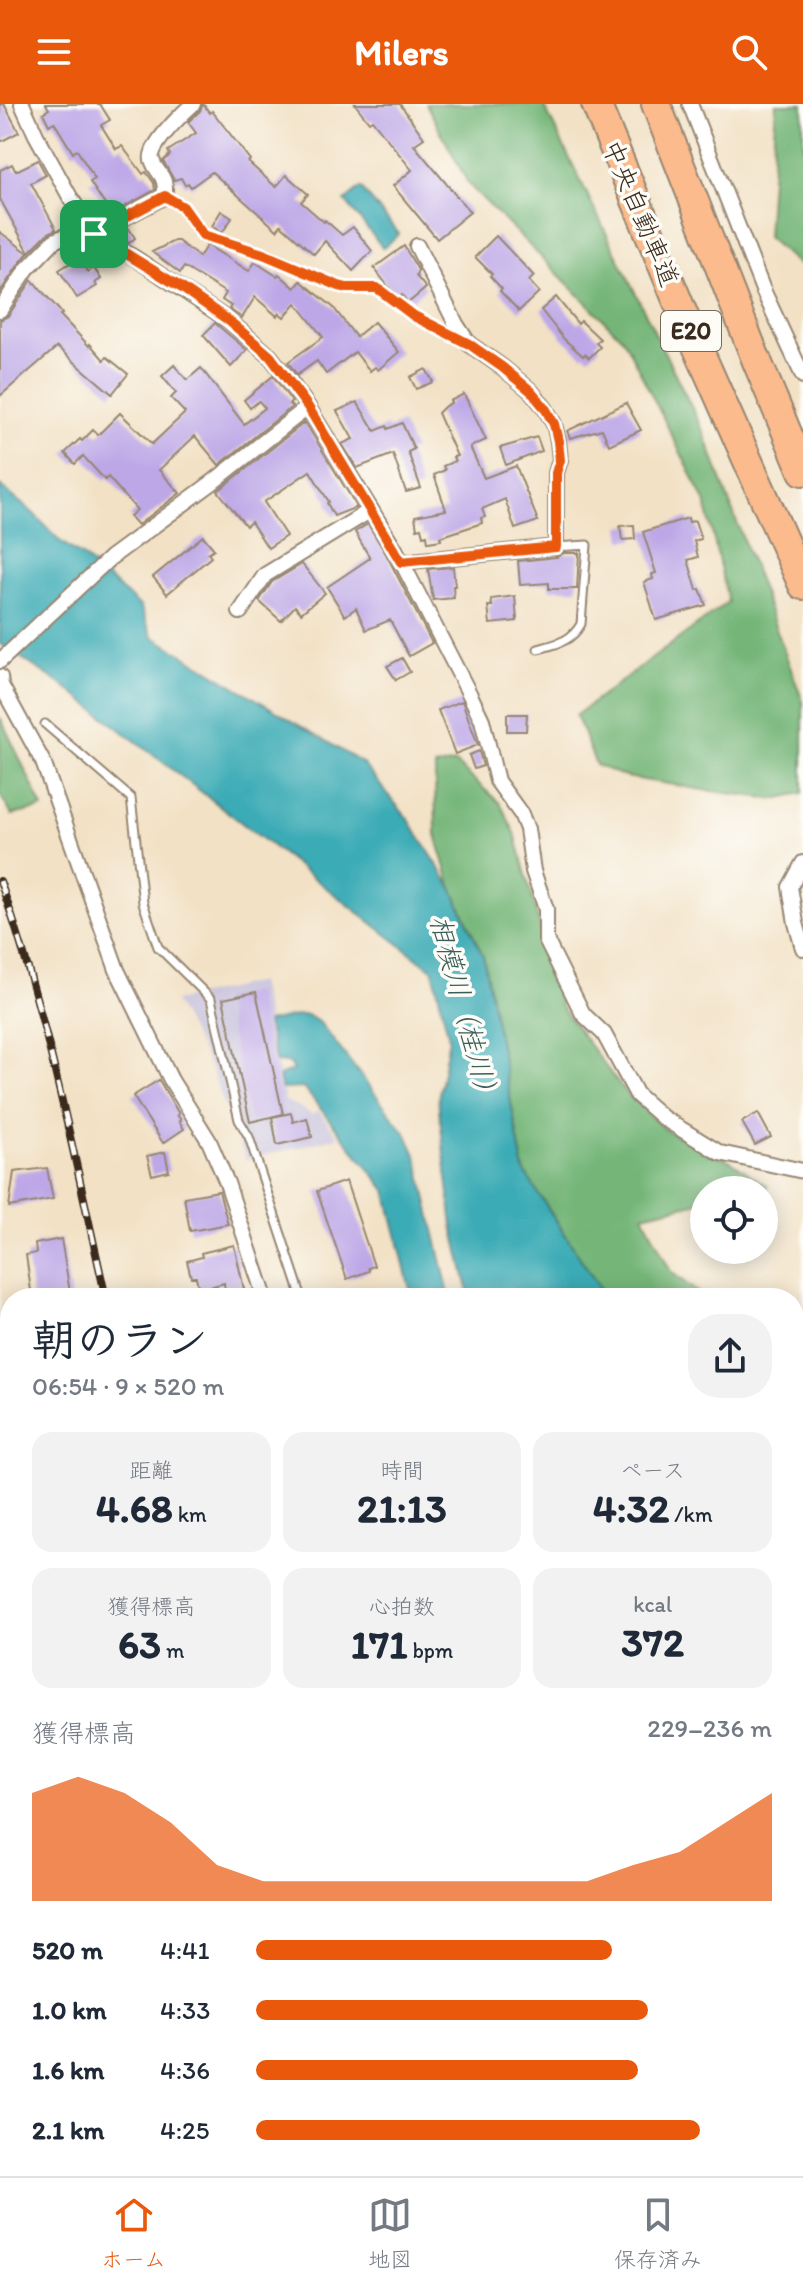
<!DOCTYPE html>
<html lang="ja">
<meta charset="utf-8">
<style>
:root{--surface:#fff;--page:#f2f2f3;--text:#1f2937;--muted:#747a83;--line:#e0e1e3;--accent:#ea580c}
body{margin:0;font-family:Itim,"Klee One",sans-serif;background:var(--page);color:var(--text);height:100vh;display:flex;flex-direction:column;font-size:30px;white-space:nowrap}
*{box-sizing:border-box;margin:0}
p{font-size:26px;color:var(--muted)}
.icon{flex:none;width:44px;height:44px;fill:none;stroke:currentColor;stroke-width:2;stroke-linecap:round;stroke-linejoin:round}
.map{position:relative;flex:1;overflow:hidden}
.side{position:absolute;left:0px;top:1184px;width:804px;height:888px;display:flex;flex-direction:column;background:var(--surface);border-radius:32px 32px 0 0;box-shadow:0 4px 20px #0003}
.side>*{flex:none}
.controls{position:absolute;left:690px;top:1072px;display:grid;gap:16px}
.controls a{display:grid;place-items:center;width:88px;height:88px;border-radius:50%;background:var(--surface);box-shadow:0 4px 20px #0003;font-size:40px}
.pin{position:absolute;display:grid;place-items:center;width:68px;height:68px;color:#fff;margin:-34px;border-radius:16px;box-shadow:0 4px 12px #0006}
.round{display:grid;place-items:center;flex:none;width:84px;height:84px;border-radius:32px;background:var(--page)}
.headline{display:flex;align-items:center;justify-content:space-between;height:136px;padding:0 32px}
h1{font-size:44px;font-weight:700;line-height:60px}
.figures{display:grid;grid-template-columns:repeat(3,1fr);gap:12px;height:136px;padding:8px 32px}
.figures div{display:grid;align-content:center;border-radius:20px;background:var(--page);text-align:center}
.figures b{font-size:40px;font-weight:700}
.figures small{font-size:22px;font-weight:400}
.figures p{font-size:22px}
.chart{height:224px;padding:16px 32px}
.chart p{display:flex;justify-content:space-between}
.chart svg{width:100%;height:144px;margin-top:8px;fill:var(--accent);opacity:.7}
ul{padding:0 32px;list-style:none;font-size:26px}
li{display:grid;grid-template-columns:128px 96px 1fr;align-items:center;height:60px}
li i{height:20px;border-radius:10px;background:var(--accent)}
header{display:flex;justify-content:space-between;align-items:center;height:104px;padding:0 32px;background:var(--accent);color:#fff;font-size:36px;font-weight:700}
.tabs{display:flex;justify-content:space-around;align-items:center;height:112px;border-top:2px solid var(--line);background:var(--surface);font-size:22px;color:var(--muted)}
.tabs a{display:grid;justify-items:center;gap:4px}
.tabs .on{color:var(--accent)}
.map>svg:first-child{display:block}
</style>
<header><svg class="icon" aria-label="menu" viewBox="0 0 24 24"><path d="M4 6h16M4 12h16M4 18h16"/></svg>Milers<svg class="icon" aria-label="search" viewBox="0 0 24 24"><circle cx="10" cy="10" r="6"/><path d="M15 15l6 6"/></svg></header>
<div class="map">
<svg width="803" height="2072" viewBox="0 0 803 2072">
<rect width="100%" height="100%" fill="#fdfcf7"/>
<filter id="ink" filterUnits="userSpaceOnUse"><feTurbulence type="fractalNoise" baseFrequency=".0125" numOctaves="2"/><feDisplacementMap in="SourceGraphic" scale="16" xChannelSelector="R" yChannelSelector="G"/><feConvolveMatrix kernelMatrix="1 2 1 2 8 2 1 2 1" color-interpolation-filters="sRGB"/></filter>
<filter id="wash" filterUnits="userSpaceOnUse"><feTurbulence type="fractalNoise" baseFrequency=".006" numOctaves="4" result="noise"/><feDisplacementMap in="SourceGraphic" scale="32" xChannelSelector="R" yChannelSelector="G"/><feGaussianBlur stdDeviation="1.8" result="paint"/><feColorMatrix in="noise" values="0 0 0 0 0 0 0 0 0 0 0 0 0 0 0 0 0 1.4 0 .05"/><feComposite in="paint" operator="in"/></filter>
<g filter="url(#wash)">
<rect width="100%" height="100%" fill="#f2e1c5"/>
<polygon fill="#c6c0da" points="259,878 285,997 298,1002 312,1011 318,1007 339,1033 246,1056 210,963 174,897"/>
<g fill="#74b678" stroke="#58704b" stroke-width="2">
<polygon points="426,0 543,0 704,329 803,598 803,689 774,695 704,686 626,673 596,661 576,611 728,498 705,397 624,236 469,81"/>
<polygon points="776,0 803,0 803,165 767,133"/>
<polygon points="0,613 43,704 12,711 0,691"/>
<polygon points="455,659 500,699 515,729 561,903 624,987 667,1027 731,1057 767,1082 764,1091 764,1086 704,1086 704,1097 643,1111 671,1168 705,1194 606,1194 524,1067 483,852 452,784 436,731 435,663"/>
<polygon points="794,1252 803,1252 803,1371 794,1364"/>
<polygon points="0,1736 10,1751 10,2062 382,2062 389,2072 0,2072"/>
</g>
<g fill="#3aabb5" stroke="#3a6a6a" stroke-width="2">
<polygon points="361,84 399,130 383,144 345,97"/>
<polygon points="0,382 32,408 60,437 82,452 140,502 152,532 362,659 409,716 452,784 483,852 524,1067 606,1194 470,1194 453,1122 445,1058 438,995 449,934 433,866 64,582 0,540"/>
<polygon points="299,911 307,911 320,919 407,1031 417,1053 450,1194 412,1194 386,1086 308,989 303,984 282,985 279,972 293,966 289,959 276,958 267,918"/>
<polygon points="794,1568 803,1573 803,1605 794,1599"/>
<polygon points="794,1653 803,1659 803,1699 794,1693"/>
<polygon points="794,1701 803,1707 803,1750 794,1745"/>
</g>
<g id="blocks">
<g fill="#bda7e7">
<polygon points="0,0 4,0 19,28 0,38"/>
<polygon points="46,0 100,0 110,16 101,21 116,45 122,42 143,70 146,68 154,79 155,86 111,110 90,78 95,75 77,46 73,49 54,18 49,21 43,9 49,5"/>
<polygon points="203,0 210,9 212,7 227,26 250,56 248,58 276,83 286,71 308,90 301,98 324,118 325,116 342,131 353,123 372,147 353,167 325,137 314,150 281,121 277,126 212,68 191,83 188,79 185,81 181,74 174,76 163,57 170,51 168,47 196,29 188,18 200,7"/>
<polygon points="355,0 400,0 424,34 414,41 470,108 437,135 393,82 412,66 372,16 369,18"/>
<polygon points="38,56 46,71 31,79 56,125 47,130 29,148 0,95 0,66 12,60 15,66 18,66"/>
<polygon points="221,107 232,114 222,129 212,122"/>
<polygon points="128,123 135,134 129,139 115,130"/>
<polygon points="0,128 28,149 19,160 0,188"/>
<polygon points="496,132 534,172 529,177 539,188 519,207 500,187 502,185 490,172 492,170 475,153"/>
<polygon points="174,137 178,137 199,153 207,141 249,167 255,158 277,172 279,170 295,184 301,177 333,203 356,233 374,218 399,248 378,266 375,263 370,267 355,248 326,270 317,257 297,271 288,258 323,233 296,199 284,213 279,209 277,212 255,193 242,214 229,205 231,202 222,196 226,189 184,163 180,169 152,148"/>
<polygon points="404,142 418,166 416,172 426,184 408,199 402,191 400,193 391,186 374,164"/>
<polygon points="78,154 88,168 94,164 101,175 95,179 97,182 77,194 59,166"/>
<polygon points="32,176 59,206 62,210 60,211 89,242 90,240 104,256 107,253 128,270 112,290 57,243 0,292 0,216 8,212"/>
<polygon points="556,193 578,220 581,217 600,235 596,239 600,243 589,254 585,250 583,252 564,235 541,206"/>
<polygon points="215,219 247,246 231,263 203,231"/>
<polygon points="174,261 187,276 201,264 244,320 265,304 259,297 250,304 244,296 273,272 292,298 289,300 292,303 219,361 195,332 159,366 180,389 138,421 130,412 137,406 108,373 105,376 83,352 75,360 65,349 80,335 82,337 93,326 98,331 120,309 152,340 185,309 171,294 176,289 162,272"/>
<polygon points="426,265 433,278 416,285 410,273"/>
<polygon points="464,290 486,336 470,343 484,374 516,362 538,417 515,425 505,395 482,405 485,413 481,414 482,419 440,433 441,436 428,438 427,431 423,432 421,424 417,425 415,412 446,406 434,371 445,366 443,362 455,357 453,353 457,352 438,309 445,302 451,299 450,297"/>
<polygon points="357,298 375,327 387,322 388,325 402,319 414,345 408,348 421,384 406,388 393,350 357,364 342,340 353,335 337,307"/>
<polygon points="626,299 641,326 609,341 602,325 570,334 567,327"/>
<polygon points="305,318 357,403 334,412 327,399 329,398 310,367 264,398 286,432 268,444 251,418 246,422 218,387"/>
<polygon points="537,333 542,347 506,361 500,344"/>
<polygon points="688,414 689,418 695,417 701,435 694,437 698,453 688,456 697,486 700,485 706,501 656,516 644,478 653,475 652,470 656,469 643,428"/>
<polygon points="368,420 386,450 432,539 409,552 390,516 366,526 356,504 345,512 327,483 370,454 355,428"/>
<polygon points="634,421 635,435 622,436 620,422"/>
<polygon points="203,432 214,445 208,449 211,453 167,490 153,473"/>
<polygon points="564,449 579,449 577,485 549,485 549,479 520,481 518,457 557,453"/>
<polygon points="302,460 325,489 301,509 295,502 281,517 259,497 272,478"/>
<polygon points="453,463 455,482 453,482 454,494 433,496 428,465"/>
<polygon points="515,492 517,517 490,520 488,502 492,502 491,495"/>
<polygon points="402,554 410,568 396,576 387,562"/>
<polygon points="462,597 478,641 455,650 438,606"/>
<polygon points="507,610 527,610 526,627 507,627"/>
<polygon points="479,647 483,662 474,665 469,651"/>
<polygon points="256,888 283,1010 250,1018 223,895"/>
<polygon points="159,976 179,1010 177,1011 181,1016 179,1017 184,1025 163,1039 133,992"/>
<polygon points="291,1009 293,1018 307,1014 312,1033 277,1041 272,1013"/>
<polygon points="758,1009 771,1033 755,1041 742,1018"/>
<polygon points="165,1048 169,1067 152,1071 147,1052"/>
<polygon points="47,1064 53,1095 9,1103 14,1068"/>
<polygon points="346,1077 374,1162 368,1164 369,1167 347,1175 317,1087"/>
<polygon points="219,1087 228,1120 190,1127 184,1093"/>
<polygon points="61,1135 71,1194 32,1194 26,1151 36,1149 35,1140"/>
<polygon points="234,1141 246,1194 226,1194 224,1179 199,1186 196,1173 191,1173 187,1157 202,1153 201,1149"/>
</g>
</g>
</g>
<g filter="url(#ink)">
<use href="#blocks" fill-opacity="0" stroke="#968672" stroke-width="2"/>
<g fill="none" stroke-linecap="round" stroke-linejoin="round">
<defs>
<g id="lane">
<polyline points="165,92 183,103 203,131 263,150 339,182 347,184 377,184 414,212 463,237"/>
<path d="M538,545C556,540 571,538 581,520L587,441L556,443"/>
<polyline points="45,620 131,694 143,799 158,843 211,895 239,1016 249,1033 302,1194"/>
</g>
<g id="street">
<polyline points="22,0 36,31 70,93 94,130 135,154 228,216 270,252 291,279 308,303 395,445 471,593 482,616 497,677 521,710 527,725 533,767 546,805 546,836 583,910 604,930 637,991 663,1014 720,1049 803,1067"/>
<polyline points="690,0 763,186 803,272"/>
<path d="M94,130L165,92C166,68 158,73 152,56C148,42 183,9 193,0"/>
<polyline points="0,206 27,165 54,137 87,122"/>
<polyline points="401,458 556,443 556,369 560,356 558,337 554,320 545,304 531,287 502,263 469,240 456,220 417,142"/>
<polyline points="240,508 265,471 371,406"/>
<polyline points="0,557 110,454 213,378 308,303"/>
<polyline points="0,573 1,581 43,658 117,866 171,976 209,1037 227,1079 265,1194"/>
<polyline points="803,759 790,783 796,819 803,844"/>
<polyline points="0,1531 10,1546"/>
<polyline points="0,1602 10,1594"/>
<polyline points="0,1612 10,1627"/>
<polyline points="794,1765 803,1771"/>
<polyline points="703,2062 706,2072"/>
</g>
<g id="highway">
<polyline points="596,0 688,222 803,481"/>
<polyline points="656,0 756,255 803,367"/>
<polyline points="0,1351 10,1393"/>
<polyline points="406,2062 413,2072"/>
</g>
</defs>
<use href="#lane" stroke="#968672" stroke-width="11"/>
<use href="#street" stroke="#968672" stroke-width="18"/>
<use href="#highway" stroke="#968672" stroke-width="32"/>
<use href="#lane" stroke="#fff" stroke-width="7"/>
<use href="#street" stroke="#fff" stroke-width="14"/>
<use href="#highway" stroke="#fbbb8d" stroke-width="28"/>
<defs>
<g id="rail">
<path d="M0,777C48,912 74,1055 106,1194"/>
<polyline points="556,2062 571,2072"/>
<polyline points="575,2062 590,2072"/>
</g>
</defs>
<use href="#rail" stroke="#3b2a1e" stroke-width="8"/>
<use href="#rail" stroke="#fdfcf7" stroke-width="5" stroke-dasharray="15" stroke-linecap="butt"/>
</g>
</g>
<g fill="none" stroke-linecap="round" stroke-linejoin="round" filter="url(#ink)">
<defs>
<polygon id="route" points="165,92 183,103 203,131 263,150 339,182 347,184 377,184 414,212 469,240 502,263 531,287 545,304 554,320 558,337 560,356 556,369 556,443 401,458 308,303 270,252 228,216 182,184 94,130"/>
</defs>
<use href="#route" stroke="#fff" stroke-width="16"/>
<use href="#route" stroke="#ea580c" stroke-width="10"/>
</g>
<g text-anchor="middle" stroke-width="7" stroke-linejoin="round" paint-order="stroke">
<rect fill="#fdfcf7" stroke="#75695f" stroke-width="2" x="661" y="207" width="60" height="40" rx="6"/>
<g font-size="24" font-weight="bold" fill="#3b2a1e">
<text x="691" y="235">E20</text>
</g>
<g font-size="26" fill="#3b2a1e" stroke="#fdfcf7">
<text transform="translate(641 109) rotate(67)" y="9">中央自動車道</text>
</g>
<g font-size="28" font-style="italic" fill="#3b5e5a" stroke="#fdfcf7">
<text transform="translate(465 906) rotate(75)" y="10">相模川（桂川）</text>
</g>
</g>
</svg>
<div class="controls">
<a><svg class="icon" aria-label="locate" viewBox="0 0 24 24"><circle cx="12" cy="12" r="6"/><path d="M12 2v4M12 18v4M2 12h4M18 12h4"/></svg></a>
</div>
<div class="pin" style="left:94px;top:130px;background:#1e9e55"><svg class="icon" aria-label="arrive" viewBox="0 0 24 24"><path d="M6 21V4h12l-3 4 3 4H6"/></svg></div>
<section class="side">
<div class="headline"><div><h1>朝のラン</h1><p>06:54 · 9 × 520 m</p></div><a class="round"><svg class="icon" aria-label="share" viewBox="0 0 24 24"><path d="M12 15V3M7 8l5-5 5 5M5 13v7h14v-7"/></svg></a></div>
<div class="figures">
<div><p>距離</p><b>4.68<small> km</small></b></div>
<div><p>時間</p><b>21:13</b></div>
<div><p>ペース</p><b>4:32<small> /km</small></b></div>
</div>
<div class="figures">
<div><p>獲得標高</p><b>63<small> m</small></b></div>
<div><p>心拍数</p><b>171<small> bpm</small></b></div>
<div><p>kcal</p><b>372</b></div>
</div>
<div class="chart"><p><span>獲得標高</span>229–236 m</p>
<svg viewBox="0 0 160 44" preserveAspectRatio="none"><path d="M0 44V11L10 6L20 11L30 20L40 33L50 38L60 38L70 38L80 38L90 38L100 38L110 38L120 38L130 33L140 29L150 20L160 11V44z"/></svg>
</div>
<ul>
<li><b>520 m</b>4:41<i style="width:69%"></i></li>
<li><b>1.0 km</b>4:33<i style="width:76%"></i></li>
<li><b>1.6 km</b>4:36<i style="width:74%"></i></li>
<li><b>2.1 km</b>4:25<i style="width:86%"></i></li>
</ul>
</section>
</div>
<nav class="tabs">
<a class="on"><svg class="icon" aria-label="home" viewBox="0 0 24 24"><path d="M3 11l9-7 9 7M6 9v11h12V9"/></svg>ホーム</a>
<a><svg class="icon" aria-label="map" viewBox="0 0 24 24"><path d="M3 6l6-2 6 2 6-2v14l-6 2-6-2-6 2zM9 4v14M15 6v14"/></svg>地図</a>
<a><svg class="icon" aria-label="saved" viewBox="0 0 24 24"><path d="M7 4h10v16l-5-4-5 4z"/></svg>保存済み</a>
</nav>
